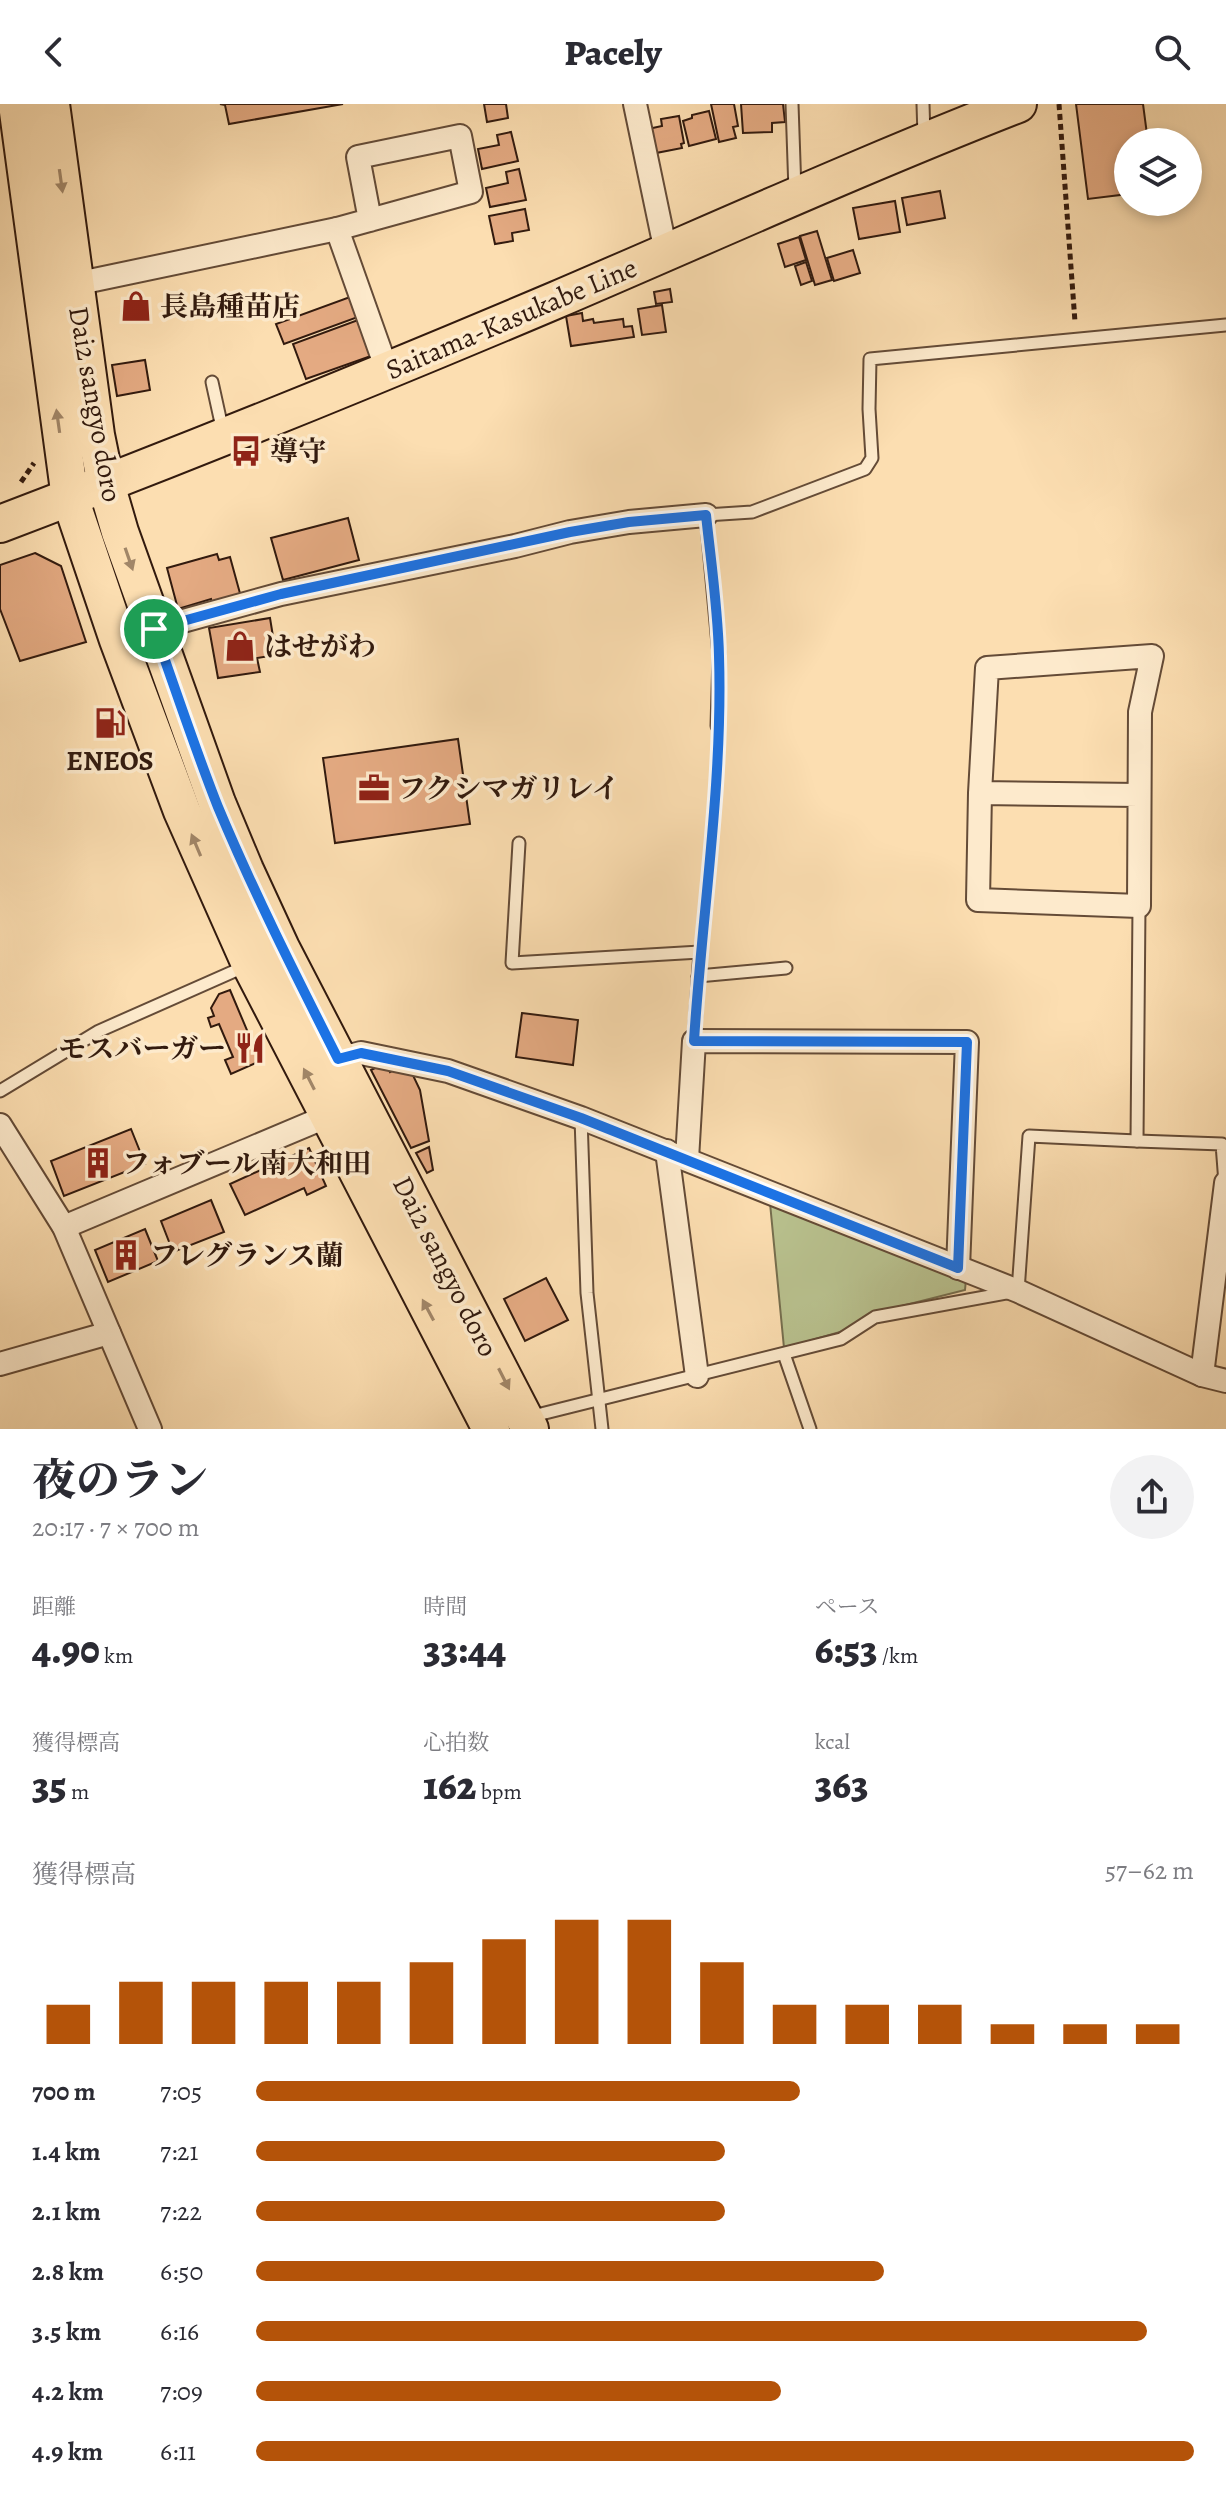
<!DOCTYPE html>
<html lang="ja">
<meta charset="utf-8">
<style>
:root{--surface:#fff;--page:#f2f2f3;--text:#2b2b33;--muted:#7c7c81;--accent:#b45309}
body{margin:0;font-family:Alegreya,"Noto Serif JP",serif;background:var(--page);color:var(--text);height:100vh;display:flex;flex-direction:column;font-size:30px;white-space:nowrap}
*{box-sizing:border-box;margin:0}
p{font-size:26px;color:var(--muted)}
.icon{flex:none;width:44px;height:44px;fill:none;stroke:currentColor;stroke-width:2;stroke-linecap:round;stroke-linejoin:round}
.map{position:relative;height:1325px;overflow:hidden}
.sheet{display:flex;flex-direction:column;background:var(--surface);flex:1}
.sheet>*{flex:none}
.fabs{position:absolute;left:1114px;top:24px;display:grid;gap:16px}
.fabs a{display:grid;place-items:center;width:88px;height:88px;border-radius:50%;background:var(--surface);box-shadow:0 4px 12px #0003;font-size:40px}
.pin{position:absolute;display:grid;place-items:center;width:68px;height:68px;color:#fff;margin:-34px;border:4px solid #fff;border-radius:50%;box-shadow:0 2px 8px #0007}
.round{display:grid;place-items:center;flex:none;width:84px;height:84px;border-radius:42px;background:var(--page)}
.overview{display:flex;align-items:center;justify-content:space-between;height:136px;padding:0 32px}
h1{font-size:44px;font-weight:800;line-height:60px}
.metrics{display:grid;grid-template-columns:repeat(3,1fr);gap:12px;height:136px;padding:8px 32px}
.metrics div{display:grid;align-content:center}
.metrics b{font-size:40px;font-weight:800}
.metrics small{font-size:22px;font-weight:400}
.metrics p{font-size:22px}
.chart{height:224px;padding:16px 32px}
.chart p{display:flex;justify-content:space-between}
.chart svg{width:100%;height:144px;margin-top:8px;stroke:var(--accent);stroke-width:6}
ul{padding:0 32px;list-style:none;font-size:26px}
li{display:grid;grid-template-columns:128px 96px 1fr;align-items:center;height:60px}
li i{height:20px;border-radius:10px;background:var(--accent)}
header{display:flex;justify-content:space-between;align-items:center;height:104px;padding:0 32px;background:var(--surface);font-size:36px;font-weight:800}
.map>svg:first-child{display:block}
</style>
<header><svg class="icon" aria-label="back" viewBox="0 0 24 24"><path d="M15 5l-7 7 7 7"/></svg>Pacely<svg class="icon" aria-label="search" viewBox="0 0 24 24"><circle cx="10" cy="10" r="6"/><path d="M15 15l6 6"/></svg></header>
<div class="map">
<svg width="1226" height="1325" viewBox="0 0 1226 1325">
<rect width="100%" height="100%" fill="#fcdeb1"/>
<filter id="stains"><feTurbulence type="fractalNoise" baseFrequency=".0025" numOctaves="4"/><feColorMatrix values="0 0 0 0 .2 0 0 0 0 .09 0 0 0 0 .02 0 0 0 .5 -.17"/></filter>
<radialGradient id="worn" r=".72"><stop offset=".6" stop-color="#630" stop-opacity="0"/><stop offset="1" stop-color="#630" stop-opacity=".3"/></radialGradient>
<polygon fill="#b9c28f" stroke="#766e4e" stroke-width="2" points="770,1099 966,1175 965,1186 874,1209 854,1224 784,1244"/>
<g fill="#e4aa82" stroke="#321a0e" stroke-width="2">
<polygon points="220,0 343,0 229,20 225,1"/>
<polygon points="484,0 506,0 508,14 487,18"/>
<polygon points="711,0 734,0 738,22 733,23 736,34 719,38"/>
<polygon points="741,0 783,0 785,18 772,19 772,28 743,29"/>
<polygon points="1076,0 1143,0 1148,38 1128,38 1128,90 1088,95"/>
<polygon points="709,7 716,35 689,42 683,17 692,14 692,11"/>
<polygon points="679,12 684,39 681,40 682,44 656,49 648,25 662,22 661,15"/>
<polygon points="511,28 518,57 482,65 478,45 499,41 497,31"/>
<polygon points="519,65 526,96 490,103 486,84 508,79 506,68"/>
<polygon points="940,87 945,114 907,121 902,94"/>
<polygon points="895,97 900,128 859,135 853,104"/>
<polygon points="525,105 529,126 512,129 513,137 495,140 489,112"/>
<polygon points="817,127 832,176 815,181 800,132"/>
<polygon points="799,133 806,156 785,163 778,140"/>
<polygon points="853,146 860,169 834,177 827,154"/>
<polygon points="806,158 812,177 801,181 795,162"/>
<polygon points="670,185 672,198 656,200 654,188"/>
<polygon points="350,193 358,213 284,240 276,220"/>
<polygon points="662,201 666,228 642,231 638,205"/>
<polygon points="582,209 583,217 593,215 594,219 623,215 624,223 632,222 634,233 571,242 566,212"/>
<polygon points="358,216 371,252 306,275 293,240"/>
<polygon points="145,256 150,286 117,292 112,261"/>
<polygon points="348,414 359,456 283,476 271,434"/>
<polygon points="35,449 61,462 86,538 20,557 0,505 0,461"/>
<polygon points="217,450 219,456 230,453 241,493 212,501 211,495 178,505 167,464"/>
<polygon points="270,514 276,551 257,554 260,568 218,574 209,524"/>
<polygon points="458,635 470,720 335,739 323,654"/>
<polygon points="230,886 260,957 231,970 225,956 233,953 219,920 211,923 208,914 214,912 211,904 219,890"/>
<polygon points="522,909 578,916 573,961 516,953"/>
<polygon points="385,959 390,968 400,962 410,965 420,986 429,1037 411,1044 371,966"/>
<polygon points="131,1025 145,1060 64,1092 51,1057"/>
<polygon points="429,1043 433,1066 427,1069 416,1049"/>
<polygon points="309,1044 326,1082 307,1091 304,1084 245,1111 230,1080"/>
<polygon points="211,1096 224,1128 173,1148 161,1117"/>
<polygon points="145,1125 158,1157 108,1178 95,1146"/>
<polygon points="546,1174 568,1216 525,1237 504,1195"/>
</g>
<g fill="none" stroke-linecap="round" stroke-linejoin="round">
<defs>
<g id="lane">
<polyline points="792,0 795,87"/>
<polyline points="923,0 924,32"/>
<polyline points="212,278 223,328"/>
<polyline points="717,622 719,551 706,411 752,408 865,365 872,354 869,305 870,255 1226,221"/>
<polyline points="519,739 512,859 700,848 694,937"/>
<polyline points="698,872 786,864"/>
<polyline points="0,987 99,927 246,862"/>
<polyline points="581,1014 587,1189 602,1325"/>
<polyline points="1137,1037 1222,1040 1225,1079"/>
<polyline points="784,1250 810,1325"/>
<polyline points="529,1313 841,1235 875,1213 1018,1187 1029,1032 1137,1037 1139,802"/>
</g>
<g id="street">
<polyline points="635,0 666,148"/>
<polyline points="337,125 471,88 460,32 358,53 370,116"/>
<polyline points="75,180 337,125 387,266"/>
<polyline points="154,525 281,490 515,442 570,428 629,418 706,411"/>
<polyline points="980,689 987,564 1152,552 1140,608 1139,802 978,796 980,689 1138,691"/>
<polyline points="338,955 361,949 448,967 581,1014 1018,1187 1202,1271 1226,1277"/>
<polyline points="0,1021 64,1123 150,1325"/>
<polyline points="667,1047 697,1272"/>
<polyline points="687,1055 694,937 967,938 958,1164"/>
<polyline points="64,1123 328,1012 335,1003"/>
<polyline points="0,1260 109,1229"/>
<polyline points="1202,1271 1226,1079"/>
</g>
<g id="primary">
<polyline points="17,0 70,394 118,536 182,707 250,860 491,1325"/>
<polyline points="51,0 96,331 106,380 120,428 217,699 245,766 281,844 530,1325"/>
<path d="M0,420C187,349 372,274 556,196C710,130 862,61 1018,0"/>
</g>
</defs>
<use href="#lane" stroke="#644b37" stroke-width="15"/>
<use href="#street" stroke="#644b37" stroke-width="26"/>
<use href="#primary" stroke="#321a0e" stroke-width="40"/>
<g stroke="#321a0e" stroke-width="5" stroke-dasharray="6 4" stroke-linecap="butt">
<polyline points="1059,0 1075,218"/>
<polyline points="21,378 34,359"/>
<polyline points="701,833 715,702 716,639"/>
</g>
<use href="#lane" stroke="#fdeacc" stroke-width="11"/>
<use href="#street" stroke="#fdeacc" stroke-width="22"/>
<use href="#primary" stroke="#fcdeb1" stroke-width="36"/>
</g>
<defs><path id="oneway-solid" d="M-6-.8H1V-3.2L6.5 0L1 3.2V.8H-6Z" transform="scale(2)"/></defs>
<g fill="#a18668">
<use href="#oneway-solid" transform="translate(61 77) rotate(82)"/>
<use href="#oneway-solid" transform="translate(58 317) rotate(-98)"/>
<use href="#oneway-solid" transform="translate(129 455) rotate(71)"/>
<use href="#oneway-solid" transform="translate(196 741) rotate(-113)"/>
<use href="#oneway-solid" transform="translate(309 975) rotate(-117)"/>
<use href="#oneway-solid" transform="translate(428 1206) rotate(-118)"/>
<use href="#oneway-solid" transform="translate(504 1275) rotate(63)"/>
</g>
<g fill="none" stroke-linecap="round" stroke-linejoin="round">
<defs>
<path id="route" d="M706,411C711,458 718,505 719,552C723,680 702,809 694,937L967,938L958,1164L581,1014L448,967L361,949L338,955C296,872 254,789 218,703C195,645 175,584 154,525L281,490L570,428L629,418Z"/>
</defs>
<use href="#route" stroke="#fff" stroke-width="16"/>
<use href="#route" stroke="#1a73e8" stroke-width="10"/>
</g>
<defs>
<symbol id="shop-bare" viewBox="-9 -9 18 18"><path d="M-5-2.5h2.3a2.7 3.5 0 0 1 5.4 0H5L5.5 6h-11ZM-1.5-2.5h3a1.5 2.3 0 0 0-3 0Z" fill="#8f2418" stroke="#fdeacc" stroke-width="2.5" paint-order="stroke"/></symbol>
<symbol id="bus-bare" viewBox="-9 -9 18 18"><path d="M-5-6H5V4H4V6H2V4H-2V6H-4V4H-5ZM-3.5-4V0h7V-4ZM-3.5 1.2v1.5H-2V1.2ZM2 1.2v1.5H3.5V1.2Z" fill="#8f2418" stroke="#fdeacc" stroke-width="2.5" paint-order="stroke"/></symbol>
<symbol id="fuel-bare" viewBox="-9 -9 18 18"><path d="M-5.5-6h7V0h2V4h1.3V-2.5L3-4.5l.8-.8L6-3V5H2.5V1h-1V6h-7ZM-4.2-4.7v3.2H.2V-4.7Z" fill="#8f2418" stroke="#fdeacc" stroke-width="2.5" paint-order="stroke"/></symbol>
<symbol id="office-bare" viewBox="-9 -9 18 18"><path d="M-6-3h4V-5.5h4V-3h4V5H-6ZM-1-4.5V-3h2v-1.5ZM-6 0V1H6V0Z" fill="#8f2418" stroke="#fdeacc" stroke-width="2.5" paint-order="stroke"/></symbol>
<symbol id="restaurant-bare" viewBox="-9 -9 18 18"><path d="M-5-6h1v4h1v-4h1v4h1v-4h1v5L-1.5 .5V6h-2V.5L-5-1ZM5-6V6H3V1.5H1.5Q1.5-4 5-6Z" fill="#8f2418" stroke="#fdeacc" stroke-width="2.5" paint-order="stroke"/></symbol>
<symbol id="building-bare" viewBox="-9 -9 18 18"><path d="M-4-6H4V6H1V3H-1V6H-4ZM-2.5-4.3h1.7v1.8h-1.7ZM.8-4.3h1.7v1.8H.8ZM-2.5-1h1.7V.8h-1.7ZM.8-1h1.7V.8H.8Z" fill="#8f2418" stroke="#fdeacc" stroke-width="2.5" paint-order="stroke"/></symbol>
</defs>
<g fill-rule="evenodd">
<use href="#shop-bare" x="114" y="180" width="44" height="44"/>
<use href="#bus-bare" x="224" y="325" width="44" height="44"/>
<use href="#shop-bare" x="218" y="520" width="44" height="44"/>
<use href="#fuel-bare" x="88" y="597" width="44" height="44"/>
<use href="#office-bare" x="352" y="662" width="44" height="44"/>
<use href="#restaurant-bare" x="228" y="922" width="44" height="44"/>
<use href="#building-bare" x="76" y="1037" width="44" height="44"/>
<use href="#building-bare" x="104" y="1129" width="44" height="44"/>
</g>
<g text-anchor="middle" stroke-width="7" stroke-linejoin="round" paint-order="stroke">
<g font-size="28" font-weight="bold" fill="#321a0e" stroke="#fdeacc" text-anchor="start">
<text x="160" y="212">長島種苗店</text>
<text x="270" y="357">導守</text>
<text x="264" y="552">はせがわ</text>
<text x="110" y="666" text-anchor="middle">ENEOS</text>
<text x="398" y="694">フクシマガリレイ</text>
<text x="226" y="954" text-anchor="end">モスバーガー</text>
<text x="122" y="1069">フォブール南大和田</text>
<text x="150" y="1161">フレグランス蘭</text>
</g>
<g font-size="28" fill="#321a0e" stroke="#fdeacc">
<text transform="translate(511 214) rotate(-23)" y="10">Saitama-Kasukabe Line</text>
<text transform="translate(96 300) rotate(80)" y="10">Dai2 sangyo doro</text>
<text transform="translate(446 1162) rotate(63)" y="10">Dai2 sangyo doro</text>
</g>
</g>
<rect width="100%" height="100%" filter="url(#stains)"/>
<rect width="100%" height="100%" fill="url(#worn)"/>
</svg>
<div class="fabs">
<a><svg class="icon" aria-label="layers" viewBox="0 0 24 24"><path d="M12 4l9 5-9 5-9-5zM3 14l9 5 9-5"/></svg></a>
</div>
<div class="pin" style="left:154px;top:525px;background:#1e9e55"><svg class="icon" aria-label="arrive" viewBox="0 0 24 24"><path d="M6 21V4h12l-3 4 3 4H6"/></svg></div>
</div>
<section class="sheet">
<div class="overview"><div><h1>夜のラン</h1><p>20:17 · 7 × 700 m</p></div><a class="round"><svg class="icon" aria-label="share" viewBox="0 0 24 24"><path d="M12 15V3M7 8l5-5 5 5M5 13v7h14v-7"/></svg></a></div>
<div class="metrics">
<div><p>距離</p><b>4.90<small> km</small></b></div>
<div><p>時間</p><b>33:44</b></div>
<div><p>ペース</p><b>6:53<small> /km</small></b></div>
</div>
<div class="metrics">
<div><p>獲得標高</p><b>35<small> m</small></b></div>
<div><p>心拍数</p><b>162<small> bpm</small></b></div>
<div><p>kcal</p><b>363</b></div>
</div>
<div class="chart"><p><span>獲得標高</span>57–62 m</p>
<svg viewBox="0 0 160 44" preserveAspectRatio="none"><path d="M5 44V32M15 44V25M25 44V25M35 44V25M45 44V25M55 44V19M65 44V12M75 44V6M85 44V6M95 44V19M105 44V32M115 44V32M125 44V32M135 44V38M145 44V38M155 44V38"/></svg>
</div>
<ul>
<li><b>700 m</b>7:05<i style="width:58%"></i></li>
<li><b>1.4 km</b>7:21<i style="width:50%"></i></li>
<li><b>2.1 km</b>7:22<i style="width:50%"></i></li>
<li><b>2.8 km</b>6:50<i style="width:67%"></i></li>
<li><b>3.5 km</b>6:16<i style="width:95%"></i></li>
<li><b>4.2 km</b>7:09<i style="width:56%"></i></li>
<li><b>4.9 km</b>6:11<i style="width:100%"></i></li>
</ul>
</section>
